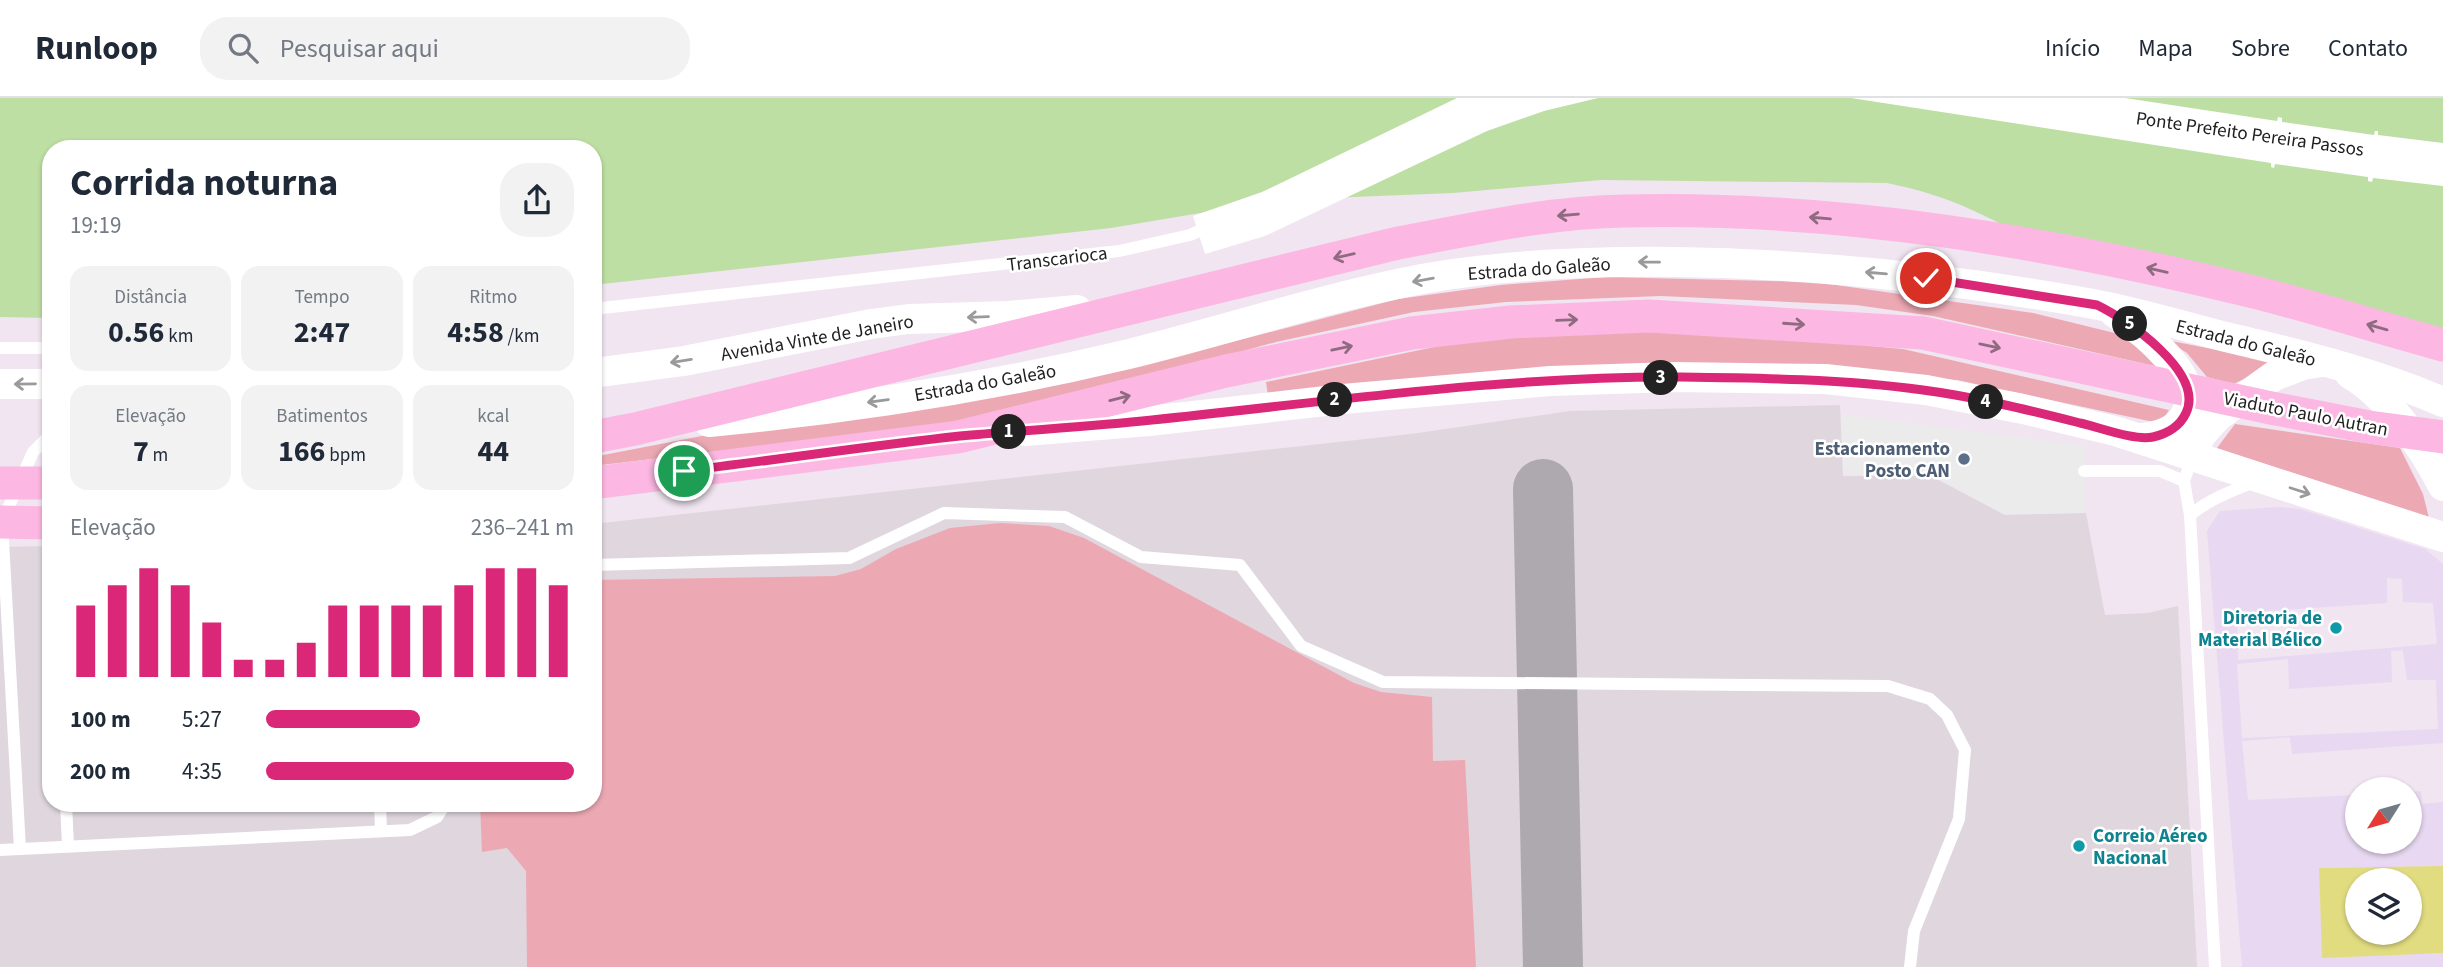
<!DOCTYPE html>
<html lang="pt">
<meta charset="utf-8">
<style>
:root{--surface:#fff;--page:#f2f2f3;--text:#1f2937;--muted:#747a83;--line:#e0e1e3;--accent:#db2777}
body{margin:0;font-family:"Source Sans 3",sans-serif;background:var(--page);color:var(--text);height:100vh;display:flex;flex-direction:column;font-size:26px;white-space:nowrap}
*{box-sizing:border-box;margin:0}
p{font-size:23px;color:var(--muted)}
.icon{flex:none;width:38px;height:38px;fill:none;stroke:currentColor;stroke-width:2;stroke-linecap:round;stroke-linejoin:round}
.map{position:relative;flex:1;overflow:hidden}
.details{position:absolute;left:42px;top:42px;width:560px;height:672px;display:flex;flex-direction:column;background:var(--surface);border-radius:28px;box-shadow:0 2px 5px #0004}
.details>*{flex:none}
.needle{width:46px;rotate:233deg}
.buttons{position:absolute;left:2345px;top:679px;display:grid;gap:14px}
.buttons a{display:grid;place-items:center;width:77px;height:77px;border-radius:50%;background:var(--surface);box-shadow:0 2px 5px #0004;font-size:35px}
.pin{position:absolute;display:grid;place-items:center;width:60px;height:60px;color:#fff;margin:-30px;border:4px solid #fff;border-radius:50%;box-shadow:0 2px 7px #0007}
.km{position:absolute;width:35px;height:35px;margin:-18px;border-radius:50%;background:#222;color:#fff;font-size:19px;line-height:35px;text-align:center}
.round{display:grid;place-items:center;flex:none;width:74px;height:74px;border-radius:28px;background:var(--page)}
.overview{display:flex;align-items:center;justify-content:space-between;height:119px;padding:0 28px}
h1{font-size:38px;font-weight:700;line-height:52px}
.figures{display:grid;grid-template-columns:repeat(3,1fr);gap:10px;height:119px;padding:7px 28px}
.figures div{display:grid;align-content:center;border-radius:18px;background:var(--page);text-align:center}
.figures b{font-size:30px;font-weight:700}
.figures small{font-size:19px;font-weight:400}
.figures p{font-size:19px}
.chart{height:196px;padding:14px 28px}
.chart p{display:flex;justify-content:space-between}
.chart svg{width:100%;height:126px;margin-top:7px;stroke:var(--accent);stroke-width:6}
ul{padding:0 28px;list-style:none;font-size:23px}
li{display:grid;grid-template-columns:112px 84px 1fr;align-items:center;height:52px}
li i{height:18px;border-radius:9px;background:var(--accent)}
header{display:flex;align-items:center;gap:42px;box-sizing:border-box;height:98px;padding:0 35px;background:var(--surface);border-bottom:2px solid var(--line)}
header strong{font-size:33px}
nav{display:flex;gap:38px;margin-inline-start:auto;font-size:24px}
.search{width:490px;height:63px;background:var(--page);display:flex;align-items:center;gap:18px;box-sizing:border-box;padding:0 24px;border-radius:28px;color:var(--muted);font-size:26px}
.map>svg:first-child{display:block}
</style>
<header>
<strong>Runloop</strong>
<div class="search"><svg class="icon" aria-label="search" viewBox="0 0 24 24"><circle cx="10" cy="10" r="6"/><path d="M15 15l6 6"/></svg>Pesquisar aqui</div>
<nav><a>Início</a><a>Mapa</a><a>Sobre</a><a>Contato</a></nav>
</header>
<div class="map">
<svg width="2443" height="869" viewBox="0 0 2443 869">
<rect width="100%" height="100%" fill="#f0e5f0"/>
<path fill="#e8d8f2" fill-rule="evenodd" d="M2279,409L2300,411L2425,451L2443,466V645L2292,656L2290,639L2242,643L2248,702L2357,697V744H2410V694L2421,693L2422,706L2443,704V768L2319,770L2323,859L2443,855V869H2242L2207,433L2220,413ZM2387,480L2402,481L2403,504L2433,505L2437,546L2238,562L2237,515L2387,505ZM2403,552L2407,582H2436L2438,631L2242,640L2237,566L2288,561L2289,591L2392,584L2391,553Z"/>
<polygon fill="#dfd6de" points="1840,307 1843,378 1931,378 2005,417 2086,415 2105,517 2148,515 2178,508 2197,869 0,869 0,449 51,448 51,705 593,705 593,426 1411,336 1570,313"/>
<g fill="#eca9b4">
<polygon points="1606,179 1815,184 2033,215 2131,239 2159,269 1933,218 1856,207 1661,198 1506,204 1414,214 1276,244 1084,297 947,326 593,368 593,359 707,337 1201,252 1398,201 1501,187"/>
<polygon points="1608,232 1712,234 1903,251 2169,312 2162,323 2149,323 1957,282 1727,267 1268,298 1266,284 1463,243"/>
<polygon points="2166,242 2274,263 2273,268 2233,286 2207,279 2187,255"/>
<polygon points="2235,326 2400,350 2423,396 2429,420 2217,350"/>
<polygon points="1000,425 1049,428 1084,440 1354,585 1381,594 1432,599 1433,663 1465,662 1476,869 527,869 526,773 507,750 482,754 480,705 593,705 593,482 835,478 861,471 896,451 950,430"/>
</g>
<path fill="#e2dc80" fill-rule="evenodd" d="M2443,768V855L2322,860L2319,770ZM2357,782H2410V835H2357Z"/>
<polygon fill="#ebebeb" points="1841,316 2085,348 2086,415 2004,416 1932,378 1843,376"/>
<path fill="#bedfa3" d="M0,0H2443V247L2005,128C1962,106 1935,95 1887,85L1601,82L1453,95L1278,102L1111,130L593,187V51H51V220L0,219Z"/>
<g fill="#fff">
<polygon points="1457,0 1598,0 1544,13 1487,33 1265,138 1205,156 1193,118 1262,94"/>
<polygon points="1851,0 2125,0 2277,23 2278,19 2282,20 2282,24 2374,37 2375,33 2378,33 2378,37 2443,45 2443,88 2373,80 2372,84 2368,83 2368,79 2275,66 2274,70 2271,69 2271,65"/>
</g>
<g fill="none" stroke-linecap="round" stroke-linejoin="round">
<polyline stroke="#aea9ae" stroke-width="60" points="1543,391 1553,869"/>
<g stroke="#fff" stroke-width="12">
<polyline points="2017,0 2181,26 2443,63"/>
<polyline points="593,211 1119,153 1190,137 1492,0"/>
<polyline points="0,250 51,250"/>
<polyline points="2192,360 2184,383 2190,417 2215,869"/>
<polyline points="2084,373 2160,373 2184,383"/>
<path d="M2190,417C2210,401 2231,393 2255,384"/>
<polyline points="593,467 849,460 944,415 1065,419 1141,459 1240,467 1301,548 1383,584 1888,588 1930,601 1947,617 1965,652 1959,721 1914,833 1910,869"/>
<polyline points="66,705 68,748"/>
<polyline points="380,705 381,733"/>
<polyline points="20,751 2,424 33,354 51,336"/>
<polyline points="0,752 410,732 437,719 446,705"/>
</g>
<g stroke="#fff" stroke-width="30">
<path d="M2115,215C2142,232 2207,283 2184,319C2175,334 2158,338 2142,340"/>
<polyline points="593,275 684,263 871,226 909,221 1008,218 1077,212"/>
<path d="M2350,276C2388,298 2423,349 2443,388"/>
<polyline points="0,286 51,286"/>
<path d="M709,324C849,311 991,289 1129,256C1227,232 1322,200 1422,181C1506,166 1593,163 1678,164C1818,166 1955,181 2093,206C2136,214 2179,227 2222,238C2297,256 2372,273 2443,304"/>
<polyline points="1025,333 1149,323 1343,301 1550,283 1674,279 1825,281 1926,292 2023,311 2115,333 2443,439"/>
<polyline points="2192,359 2200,338 2218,318 2274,278 2303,267 2321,264"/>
</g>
<g stroke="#fcb7e2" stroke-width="33">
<path d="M593,339L635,331L1398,145C1473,131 1549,114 1625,113C1839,108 2051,144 2258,195C2320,211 2381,230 2443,247"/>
<polyline points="0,385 51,385"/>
<polyline points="593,385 958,339 1226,273 1412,235 1511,224 1649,218 1923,235 2271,310 2369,329 2443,339"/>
<polyline points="0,424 51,425"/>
</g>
</g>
<defs><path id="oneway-shaft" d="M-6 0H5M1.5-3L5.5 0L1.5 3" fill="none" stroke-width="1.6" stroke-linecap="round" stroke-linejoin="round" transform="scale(1.75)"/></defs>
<g stroke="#8e6b80">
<use href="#oneway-shaft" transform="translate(1568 117) rotate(175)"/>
<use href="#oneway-shaft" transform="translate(1820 120) rotate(-175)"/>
<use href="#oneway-shaft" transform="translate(1344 158) rotate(167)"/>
<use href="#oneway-shaft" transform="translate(2157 172) rotate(-167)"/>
<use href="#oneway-shaft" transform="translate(1567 222) rotate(-2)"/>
<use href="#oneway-shaft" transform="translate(1794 226) rotate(4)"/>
<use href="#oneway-shaft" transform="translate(2377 229) rotate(-164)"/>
<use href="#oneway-shaft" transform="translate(1990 248) rotate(12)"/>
<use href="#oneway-shaft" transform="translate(1342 250) rotate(-12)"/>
<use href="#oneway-shaft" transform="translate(1120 300) rotate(-14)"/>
</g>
<g stroke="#9a9a9a">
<use href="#oneway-shaft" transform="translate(1649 164) rotate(-179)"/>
<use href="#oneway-shaft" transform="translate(1876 175) rotate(-175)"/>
<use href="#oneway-shaft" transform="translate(1423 182) rotate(170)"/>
<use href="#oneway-shaft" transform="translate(978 219) rotate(178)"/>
<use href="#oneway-shaft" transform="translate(681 263) rotate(171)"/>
<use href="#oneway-shaft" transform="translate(25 286) rotate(179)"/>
<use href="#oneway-shaft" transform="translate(878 303) rotate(172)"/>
<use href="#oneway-shaft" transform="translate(2300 393) rotate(18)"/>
</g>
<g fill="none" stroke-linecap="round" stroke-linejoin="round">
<defs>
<path id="route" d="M684,373C776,362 868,348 960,338C1024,332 1088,329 1152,322C1328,304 1504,278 1680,279C1762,280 1843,281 1923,292C1976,299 2028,312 2080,325C2099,329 2134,343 2153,339C2167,336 2180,328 2186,315C2205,275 2128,222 2097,207L1926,180"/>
</defs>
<use href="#route" stroke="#fff" stroke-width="14"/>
<use href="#route" stroke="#db2777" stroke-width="9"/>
</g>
<circle fill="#5c6f8a" stroke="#fff" stroke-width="2.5" cx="1964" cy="361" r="7"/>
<g fill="#0f9aa8" stroke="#fff" stroke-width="2.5">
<circle cx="2336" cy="530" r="7"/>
<circle cx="2079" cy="748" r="7"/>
</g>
<g text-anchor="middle" stroke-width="5" stroke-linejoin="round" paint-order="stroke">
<g font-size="19" fill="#1f1f1f" stroke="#fff">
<text transform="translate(2250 35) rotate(8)" y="7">Ponte Prefeito Pereira Passos</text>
<text transform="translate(1057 160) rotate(-7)" y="7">Transcarioca</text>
<text transform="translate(1539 170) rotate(-4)" y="7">Estrada do Galeão</text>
<text transform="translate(817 239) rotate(-10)" y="7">Avenida Vinte de Janeiro</text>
<text transform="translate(2246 244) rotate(14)" y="7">Estrada do Galeão</text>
<text transform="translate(985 284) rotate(-10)" y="7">Estrada do Galeão</text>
<text transform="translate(2306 315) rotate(11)" y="7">Viaduto Paulo Autran</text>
</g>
<g font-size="19" font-weight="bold" fill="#4e5e75" stroke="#fff" text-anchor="end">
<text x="1950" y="357">Estacionamento<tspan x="1950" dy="22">Posto CAN</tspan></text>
</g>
<g font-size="19" font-weight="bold" fill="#0d838f" stroke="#fff" text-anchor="end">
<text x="2322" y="526">Diretoria de<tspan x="2322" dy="22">Material Bélico</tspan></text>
<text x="2093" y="744" text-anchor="start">Correio Aéreo<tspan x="2093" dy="22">Nacional</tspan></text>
</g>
</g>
</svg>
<div class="buttons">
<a><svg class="needle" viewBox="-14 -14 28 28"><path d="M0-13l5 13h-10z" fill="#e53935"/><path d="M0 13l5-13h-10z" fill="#747a83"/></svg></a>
<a><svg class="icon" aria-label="layers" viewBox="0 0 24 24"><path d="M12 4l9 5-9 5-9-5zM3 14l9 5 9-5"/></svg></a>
</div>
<div class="pin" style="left:684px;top:373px;background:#1e9e55"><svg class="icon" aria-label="arrive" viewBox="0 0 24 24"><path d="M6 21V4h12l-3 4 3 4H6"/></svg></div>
<div class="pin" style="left:1926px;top:180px;background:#d93025"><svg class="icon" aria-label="check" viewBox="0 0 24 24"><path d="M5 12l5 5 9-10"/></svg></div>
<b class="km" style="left:1009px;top:334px">1</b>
<b class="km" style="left:1335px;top:302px">2</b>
<b class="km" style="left:1661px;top:280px">3</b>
<b class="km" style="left:1986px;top:304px">4</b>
<b class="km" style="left:2130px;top:226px">5</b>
<section class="details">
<div class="overview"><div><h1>Corrida noturna</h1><p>19:19</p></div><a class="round"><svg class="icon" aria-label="share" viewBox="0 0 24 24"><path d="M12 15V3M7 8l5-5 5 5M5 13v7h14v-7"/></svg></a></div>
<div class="figures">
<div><p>Distância</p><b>0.56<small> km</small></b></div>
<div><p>Tempo</p><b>2:47</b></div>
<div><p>Ritmo</p><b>4:58<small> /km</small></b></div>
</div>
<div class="figures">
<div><p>Elevação</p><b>7<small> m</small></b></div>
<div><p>Batimentos</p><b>166<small> bpm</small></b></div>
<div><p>kcal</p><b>44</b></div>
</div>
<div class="chart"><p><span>Elevação</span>236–241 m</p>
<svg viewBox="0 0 160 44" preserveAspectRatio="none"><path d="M5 44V19M15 44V12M25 44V6M35 44V12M45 44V25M55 44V38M65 44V38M75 44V32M85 44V19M95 44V19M105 44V19M115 44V19M125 44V12M135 44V6M145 44V6M155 44V12"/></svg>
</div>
<ul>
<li><b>100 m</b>5:27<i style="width:50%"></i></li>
<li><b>200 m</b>4:35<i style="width:100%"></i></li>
</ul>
</section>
</div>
